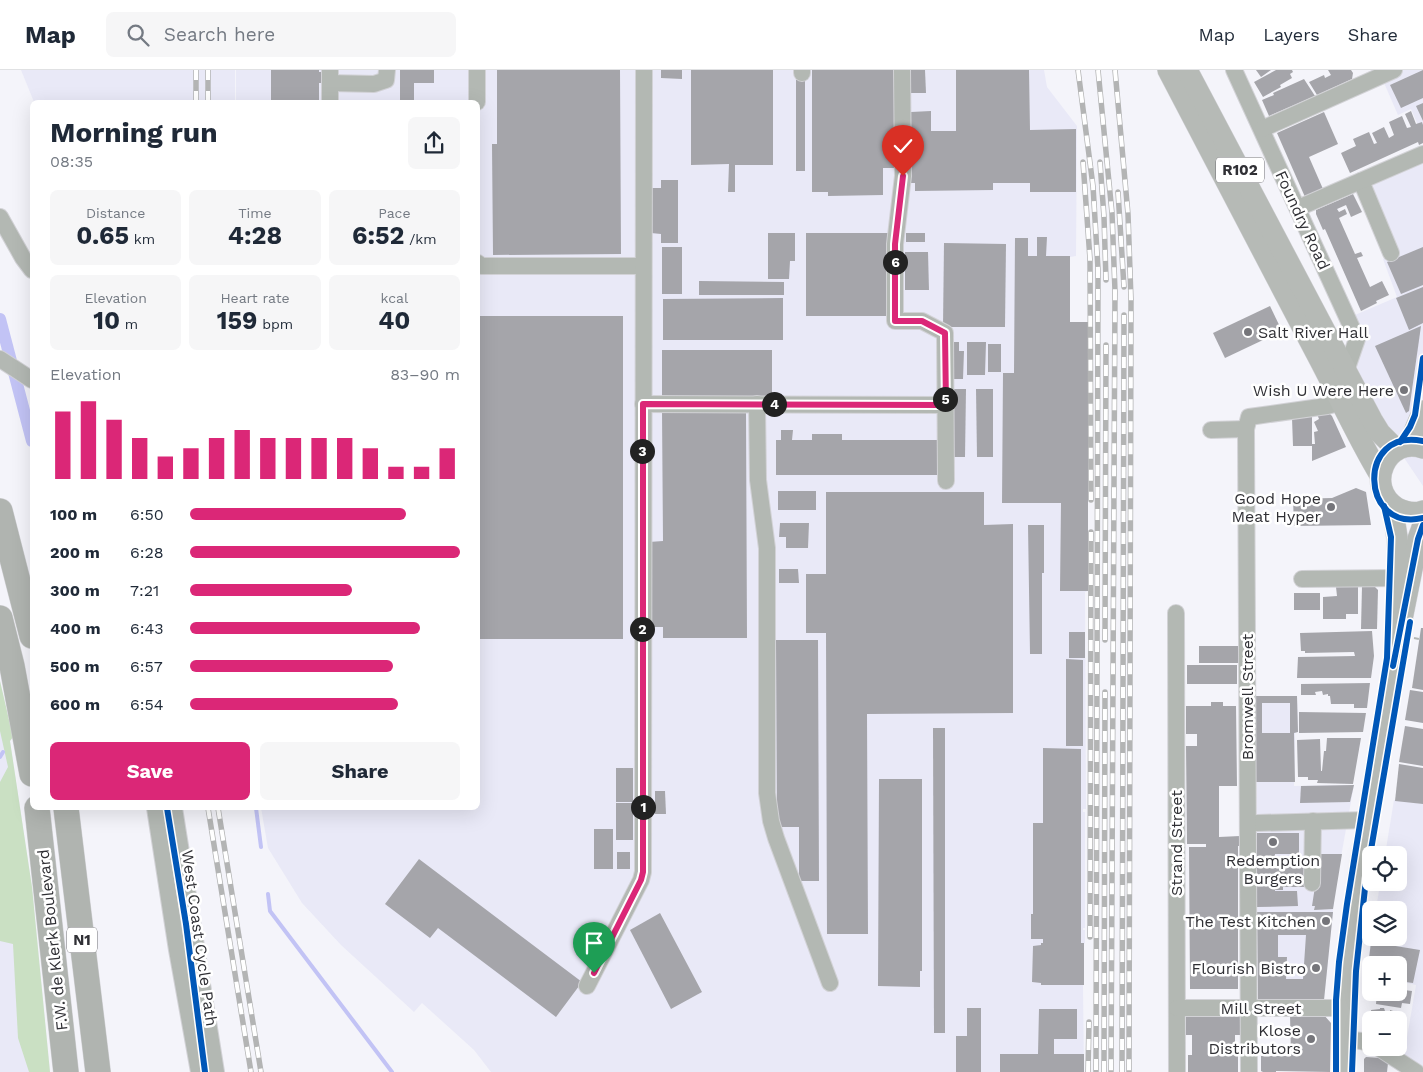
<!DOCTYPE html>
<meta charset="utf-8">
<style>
:root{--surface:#fff;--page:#f6f6f7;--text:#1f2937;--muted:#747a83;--line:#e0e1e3;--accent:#db2777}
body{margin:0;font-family:"Work Sans",sans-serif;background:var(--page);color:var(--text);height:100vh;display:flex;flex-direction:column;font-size:19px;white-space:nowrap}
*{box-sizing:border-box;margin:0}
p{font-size:16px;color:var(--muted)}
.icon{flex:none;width:28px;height:28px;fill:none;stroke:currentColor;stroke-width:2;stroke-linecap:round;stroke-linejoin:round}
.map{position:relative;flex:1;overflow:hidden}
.sheet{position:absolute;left:30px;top:30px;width:450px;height:710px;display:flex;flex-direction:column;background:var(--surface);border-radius:8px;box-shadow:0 5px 20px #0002}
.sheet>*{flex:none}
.controls{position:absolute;left:1362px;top:776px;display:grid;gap:10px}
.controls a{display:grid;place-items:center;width:45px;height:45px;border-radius:8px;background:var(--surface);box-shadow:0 5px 20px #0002;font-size:25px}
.pin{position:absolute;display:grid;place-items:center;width:42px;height:42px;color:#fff;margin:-51px -21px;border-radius:50% 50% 50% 0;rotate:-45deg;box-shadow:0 0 5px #0007}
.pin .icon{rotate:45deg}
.km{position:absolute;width:25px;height:25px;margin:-12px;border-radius:50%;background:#222;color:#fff;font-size:14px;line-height:25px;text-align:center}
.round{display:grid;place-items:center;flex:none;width:52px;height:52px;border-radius:8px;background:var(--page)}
.headline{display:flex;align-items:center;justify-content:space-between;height:85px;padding:0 20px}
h1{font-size:28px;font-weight:700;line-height:38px}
.figures{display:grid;grid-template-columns:repeat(3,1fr);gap:8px;height:85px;padding:5px 20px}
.figures div{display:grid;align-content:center;border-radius:8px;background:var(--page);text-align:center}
.figures b{font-size:25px;font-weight:700}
.figures small{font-size:14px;font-weight:400}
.figures p{font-size:14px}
.chart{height:140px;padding:10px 20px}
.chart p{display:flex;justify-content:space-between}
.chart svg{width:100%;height:90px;margin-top:5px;stroke:var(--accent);stroke-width:6}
.cta{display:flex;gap:10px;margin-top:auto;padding:10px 20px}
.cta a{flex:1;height:58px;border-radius:8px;background:var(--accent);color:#fff;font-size:20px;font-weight:700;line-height:58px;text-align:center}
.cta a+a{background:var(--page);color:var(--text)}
ul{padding:0 20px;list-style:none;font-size:16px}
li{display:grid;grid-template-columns:80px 60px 1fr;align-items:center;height:38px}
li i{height:12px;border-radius:6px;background:var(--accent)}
header{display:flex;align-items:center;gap:30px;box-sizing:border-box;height:70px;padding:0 25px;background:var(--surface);border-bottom:1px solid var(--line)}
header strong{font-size:24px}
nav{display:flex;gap:28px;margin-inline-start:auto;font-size:18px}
.search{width:350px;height:45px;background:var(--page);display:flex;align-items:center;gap:12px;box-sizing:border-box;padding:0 18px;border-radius:8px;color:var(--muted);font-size:19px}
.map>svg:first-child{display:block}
</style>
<header>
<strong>Map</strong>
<div class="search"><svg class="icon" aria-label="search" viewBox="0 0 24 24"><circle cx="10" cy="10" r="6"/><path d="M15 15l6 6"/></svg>Search here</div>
<nav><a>Map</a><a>Layers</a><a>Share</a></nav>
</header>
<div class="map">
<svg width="1423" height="1002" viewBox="0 0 1423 1002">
<rect width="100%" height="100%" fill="#f4f4fa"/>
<g fill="#e9e9f7">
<polygon points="21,0 235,0 235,32 34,32"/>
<polygon points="236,0 1044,0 1047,17 1077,56 1076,186 1070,187 1070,252 1088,252 1088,521 1085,522 1086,739 1083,739 1083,742 1085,742 1085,858 1083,858 1083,860 1085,860 1085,873 1084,874 1083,916 1084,1002 491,1002 474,980 422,933 414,942 341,875 302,833 268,778 261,738 478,738 478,32 236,32"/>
<polygon points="1394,0 1423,0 1423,67 1411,39 1398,45 1381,6"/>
<polygon points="1423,84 1423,416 1346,301 1357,269 1348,248 1397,227 1383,189 1391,183 1361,111"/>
<polygon points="0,611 13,667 10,671 32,817 50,1002 0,1002"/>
<polygon points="1256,626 1297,626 1298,662 1295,663 1294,716 1354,715 1335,820 1324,930 1258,930"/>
<polygon points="1394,730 1423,734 1423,997 1404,985 1416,915 1399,911 1399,895 1371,895 1371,908 1367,907 1371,868 1399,868 1399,840 1376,840 1380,813 1399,812 1399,785 1385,785"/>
</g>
<polygon fill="#cae0c3" points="0,611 13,667 10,671 32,817 50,1002 29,1002 18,968 13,874 0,871 0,712 8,697 0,661"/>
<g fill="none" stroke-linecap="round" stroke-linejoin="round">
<g stroke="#c2c3f5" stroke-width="4">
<polyline points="0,687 3,682"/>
<polyline points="256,738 261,777"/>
<polyline points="268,824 270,841 392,1002"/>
</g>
<polyline stroke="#c2c3f5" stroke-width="12" points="0,249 32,371"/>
</g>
<g fill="#a5a5aa" fill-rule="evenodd">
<polygon points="271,0 319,0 319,2 326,2 326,13 319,13 319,32 271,32"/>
<polygon points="400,0 434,0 434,13 414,13 414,32 400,32"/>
<polygon points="497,0 620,0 621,184 493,185 492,74 497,74"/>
<polygon points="661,0 682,0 682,9 661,8"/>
<polygon points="691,0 773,0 773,95 735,95 735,122 728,122 729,94 691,95"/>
<polygon points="812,0 897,0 898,98 883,98 883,125 828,126 828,122 812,122"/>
<polygon points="909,0 925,0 926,23 909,23"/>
<polygon points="956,0 1029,0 1030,60 1076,59 1076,122 1030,122 1030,113 993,113 993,120 915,121 915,113 909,113 911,42 931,41 931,61 956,61"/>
<polygon points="1256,0 1271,0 1261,7"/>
<polygon points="1276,0 1292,0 1293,2 1290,4 1292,8 1280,15 1281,17 1263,27 1254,12"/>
<polygon points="1328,0 1351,0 1353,3 1352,9 1317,25 1309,12 1324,5 1325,8 1331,5"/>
<polygon points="1423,0 1423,28 1401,38 1390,15"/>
<rect x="796" y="9" width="9" height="92"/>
<polygon points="1304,9 1315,26 1269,46 1262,30 1274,25 1273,23"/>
<polygon points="1423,33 1423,51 1416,36"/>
<polygon points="1411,41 1416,54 1422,52 1423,55 1423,73 1419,75 1418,72 1350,103 1341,83 1356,76 1353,69 1369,62 1374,74 1377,73 1372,63 1384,57 1389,68 1394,65 1389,52 1402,46 1407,58 1411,57 1405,44"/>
<polygon points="1324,42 1338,74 1309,87 1323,119 1305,127 1277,63"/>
<polygon points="661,110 678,110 678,173 661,173 661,164 651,163 651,118 661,118"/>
<polygon points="1353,124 1362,142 1351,147 1346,135 1337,139 1339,142 1345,139 1347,144 1339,148 1355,184 1361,182 1363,186 1357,188 1370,217 1382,211 1389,225 1376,231 1377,233 1361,241 1325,159 1323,160 1316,144 1316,140"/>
<polygon points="768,163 795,163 795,191 790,191 789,209 768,209"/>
<rect x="806" y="163" width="82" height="83"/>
<rect x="906" y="163" width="19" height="9"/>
<polygon points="1037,167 1047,167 1046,186 1070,186 1070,252 1088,252 1088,521 1060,521 1061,433 1002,433 1003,303 1014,303 1015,168 1028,168 1028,186 1037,186"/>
<polygon points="944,173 1006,174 1005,257 943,257"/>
<rect x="662" y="177" width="20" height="47"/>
<polygon points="1423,177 1423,215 1401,224 1387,192"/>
<polygon points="905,182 928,182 929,220 905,220"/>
<polygon points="699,211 784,212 784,225 699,225"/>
<polygon points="1423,217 1423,253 1409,260 1396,228"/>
<polygon points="783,228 783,270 663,270 663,229"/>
<polygon points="1270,236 1282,261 1225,288 1213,263"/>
<rect x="478" y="246" width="145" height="323"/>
<polygon points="1421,256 1409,341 1406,343 1375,276"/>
<polygon points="951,272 959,272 959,281 964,281 963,309 951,309"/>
<polygon points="967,272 986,272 985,305 967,305"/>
<rect x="988" y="274" width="13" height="28"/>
<rect x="662" y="280" width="110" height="48"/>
<polygon points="950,319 966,319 965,387 950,387"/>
<polygon points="976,319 993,319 993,387 977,387"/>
<polygon points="662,341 746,341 747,568 663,568 663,557 649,557 649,472 663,471"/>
<polygon points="1329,343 1332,346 1346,377 1312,391 1312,376 1293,376 1292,348 1312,346 1312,374 1315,374 1314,362 1318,361 1314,352 1319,349 1317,344"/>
<polygon points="781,360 793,360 792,370 812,370 812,364 842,364 842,370 940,370 940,405 776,405 776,370 781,370"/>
<polygon points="1356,418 1366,422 1371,455 1294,456 1293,429 1332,428"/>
<rect x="778" y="421" width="38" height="19"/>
<polygon points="826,422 984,422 984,455 1013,454 1013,643 867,644 868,864 827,864 826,563 806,563 806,504 826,504"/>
<polygon points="780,453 809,453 808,478 786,478 786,467 779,467"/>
<polygon points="1028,455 1044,455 1044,503 1042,503 1042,584 1030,584"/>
<polygon points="779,499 798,499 799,513 779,513"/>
<polygon points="1362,516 1375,517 1378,520 1377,559 1361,559"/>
<polygon points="1336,517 1358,517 1358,544 1346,544 1346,549 1323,549 1323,527 1337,526"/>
<rect x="1294" y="523" width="26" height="17"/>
<polygon points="1421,558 1423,558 1423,620 1412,618"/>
<polygon points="1372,561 1374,586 1371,608 1297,608 1298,587 1355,586 1354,582 1305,583 1305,581 1301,581 1300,563"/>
<rect x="1069" y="562" width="16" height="26"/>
<polygon points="776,570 818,570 819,811 799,811 799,757 777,757"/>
<rect x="1199" y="576" width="40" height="17"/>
<polygon points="1066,589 1083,590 1083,676 1066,676"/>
<rect x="1187" y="595" width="50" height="19"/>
<polygon points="1370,613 1367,638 1354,638 1354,634 1331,634 1330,626 1328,626 1328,624 1323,625 1322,621 1315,622 1316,625 1301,625 1301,614"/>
<polygon points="1410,620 1423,622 1423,653 1405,650"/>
<path d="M1256,626H1297L1298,662L1294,663L1295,712H1256ZM1262,633H1290V663H1262Z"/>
<polygon points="1211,632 1223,632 1223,636 1236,636 1237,716 1219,716 1219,767 1240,766 1240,776 1238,776 1238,919 1190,919 1189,777 1206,777 1206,774 1187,774 1186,676 1197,676 1197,664 1186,664 1186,636 1211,636"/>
<polygon points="1299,642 1366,643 1363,662 1299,663"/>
<polygon points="1405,656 1423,659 1423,696 1399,692"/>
<polygon points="933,658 945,658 945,963 934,963"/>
<polygon points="1327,668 1361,668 1353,714 1317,713 1318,710 1308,710 1308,707 1298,707 1297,670 1320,669 1321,701 1322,701 1324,681 1326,681"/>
<polygon points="1043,678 1081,679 1081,873 1084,873 1084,915 1041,915 1041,913 1032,912 1033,876 1041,875 1041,873 1043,873 1043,869 1031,869 1031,844 1033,844 1033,753 1043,753"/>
<polygon points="1399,694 1423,698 1423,734 1395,731"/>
<rect x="616" y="698" width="17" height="34"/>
<polygon points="879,709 922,709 922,901 920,901 920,917 878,916"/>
<polygon points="1354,715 1350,732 1300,733 1301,716"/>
<polygon points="655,721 665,721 666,744 655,744"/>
<rect x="616" y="733" width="17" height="37"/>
<rect x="594" y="759" width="19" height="40"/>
<polygon points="1257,763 1299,763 1299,784 1275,784 1275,787 1307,787 1307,817 1283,817 1283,820 1275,820 1275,821 1297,821 1298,836 1257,837"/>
<rect x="617" y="782" width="13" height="17"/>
<polygon points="1320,784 1342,784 1333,839 1314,840 1315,836 1312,836"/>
<polygon points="419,789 582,912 556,947 438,858 430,868 385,834"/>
<path d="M1257,842H1333L1324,930H1258ZM1278,865H1306L1303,909H1286L1287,887H1278Z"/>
<polygon points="660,843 702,922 671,939 630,860"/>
<polygon points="1371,872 1420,880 1413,913 1399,911 1399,895 1371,895 1371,906 1367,905"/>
<polygon points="1399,915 1404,915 1404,920 1412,921 1410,934 1402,933 1401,938 1376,934 1377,922 1399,922"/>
<polygon points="967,938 981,938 981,1002 956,1002 956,966 967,966"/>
<polygon points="1380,938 1384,938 1385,941 1390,943 1390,940 1399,943 1400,950 1372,950 1371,940 1380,939"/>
<polygon points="1039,939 1077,939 1077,969 1054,969 1054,984 1084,984 1084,1002 1000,1002 1000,984 1038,984"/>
<polygon points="1323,944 1331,953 1330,1002 1276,1001 1276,1002 1263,1002 1261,1001 1261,986 1291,986 1290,945"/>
<polygon points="1186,945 1240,945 1240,965 1235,965 1235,985 1238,985 1238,1002 1188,1002 1188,985 1192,985 1192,965 1186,965"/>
<polygon points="1366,987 1381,988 1388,993 1387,1002 1364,1002 1364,989"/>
</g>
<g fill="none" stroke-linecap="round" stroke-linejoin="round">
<defs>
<g id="minor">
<polyline points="477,0 477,32"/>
<polyline points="902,0 903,106 895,174 895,251 922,251 945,263 946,411"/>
<polyline points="1234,0 1357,269 1346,301"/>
<polyline points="802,3 802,0"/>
<polyline points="330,13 374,14 386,10 387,0"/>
<polyline points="330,32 330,0"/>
<polyline points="1262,59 1394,0"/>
<polyline points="1361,111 1391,183"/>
<polyline points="1298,138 1423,84"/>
<polyline points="0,147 23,188 32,200"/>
<polyline points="478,193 481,196 643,196"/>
<polyline points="0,289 32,310"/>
<polyline points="643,334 945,335"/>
<polyline points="757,334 758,410 767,478 767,723 771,751 776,768 830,913"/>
<polyline points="1211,360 1246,359"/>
<polyline points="1302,509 1397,508"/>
<polyline points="1176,543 1177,1002"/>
<polyline points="155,738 177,880 199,1002"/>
<polyline points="174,738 216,1002"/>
<polyline points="1257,753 1367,750"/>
<polyline points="1312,813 1313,751"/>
<polyline points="587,916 641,810 643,802 644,0"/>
<polyline points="1177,938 1345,938"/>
<polyline points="1345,969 1361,971 1371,974"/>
<polyline points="1379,978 1416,1002"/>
<polyline points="1249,1002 1246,359 1249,347 1327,336 1342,332"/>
</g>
<g id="major">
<path d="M1168,0C1217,94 1266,188 1315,281C1337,322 1356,365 1380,405"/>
<polyline points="1187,0 1372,350 1380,363 1397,380"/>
<polyline points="1408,376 1423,341"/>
<path d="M1423,378C1387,365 1363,417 1397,438C1405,442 1415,444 1423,441"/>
<polyline points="1392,435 1397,467 1397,531"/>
<polyline points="1345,1002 1346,910 1358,808 1395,584 1418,469 1423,455"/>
</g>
<g id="highway">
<polyline points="0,441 32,566"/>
<polyline points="0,548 12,596 32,704"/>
<polyline points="37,738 66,1002"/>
<polyline points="66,738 98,1002"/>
</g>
</defs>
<use href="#minor" stroke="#d2d2d6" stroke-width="18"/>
<use href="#major" stroke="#d2d2d6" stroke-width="22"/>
<use href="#highway" stroke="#d2d2d6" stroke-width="26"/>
<polyline stroke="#b3b6b3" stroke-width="2" stroke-dasharray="5 2.5" stroke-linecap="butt" points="1414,568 1419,569"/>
<use href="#minor" stroke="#b3b8b3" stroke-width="16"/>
<use href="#major" stroke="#b6bab6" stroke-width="21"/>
<use href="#highway" stroke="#b0b4b0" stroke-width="25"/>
<defs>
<g id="rail">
<polyline points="1078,0 1093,116 1098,199 1096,1002"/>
<polyline points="1098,0 1112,143 1115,221 1111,1002"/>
<polyline points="1115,0 1128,144 1131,229 1129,1002"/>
<polyline points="196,32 196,0"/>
<polyline points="208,32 208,0"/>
<polyline points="1083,92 1090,189 1091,430"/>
<polyline points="1100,92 1104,147 1106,210"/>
<polyline points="1118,122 1124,217"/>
<polyline points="1105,570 1106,275"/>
<polyline points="208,738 251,1002"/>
<polyline points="218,738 261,1002"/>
<polyline points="1090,867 1091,462"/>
<polyline points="1088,1002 1089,952"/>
<polyline points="1104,1002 1105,622"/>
<polyline points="1122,1002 1124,245"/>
</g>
</defs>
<use href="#rail" stroke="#b3b4b4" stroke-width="5.5"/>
<use href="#rail" stroke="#fff" stroke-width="4" stroke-dasharray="11" stroke-linecap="butt"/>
<defs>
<g id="cycleway">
<path d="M1423,371C1356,357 1360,463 1423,448"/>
<polyline points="1400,372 1410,357 1415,345 1423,288"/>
<polyline points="1393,596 1418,469 1423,455"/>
<polyline points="167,738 186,854 205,1002"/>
<polyline points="1336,1002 1336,930 1339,892 1347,834 1387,588 1391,467 1384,436"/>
<polyline points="1352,1002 1356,901 1366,809 1410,552"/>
</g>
</defs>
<use href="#cycleway" stroke="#fff" stroke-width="9"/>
<use href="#cycleway" stroke="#0057b8" stroke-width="6"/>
</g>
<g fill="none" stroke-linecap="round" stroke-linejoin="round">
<defs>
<polyline id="route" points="594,903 641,810 643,802 643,334 946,335 945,263 922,251 895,251 895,174 903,106"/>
</defs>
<use href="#route" stroke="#fff" stroke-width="10"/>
<use href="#route" stroke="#db2777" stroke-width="6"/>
</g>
<g fill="#75757a" stroke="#fff" stroke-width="2">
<circle cx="1248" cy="262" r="5"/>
<circle cx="1404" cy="320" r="5"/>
<circle cx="1331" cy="437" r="5"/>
<circle cx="1273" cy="772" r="5"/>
<circle cx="1326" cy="851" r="5"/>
<circle cx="1316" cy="898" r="5"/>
<circle cx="1311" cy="969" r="5"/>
</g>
<g text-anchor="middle" stroke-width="5" stroke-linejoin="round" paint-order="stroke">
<g fill="#fff" stroke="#6e6e72" stroke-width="1">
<rect x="1216" y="87.5" width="48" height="25" rx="4"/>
<rect x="67" y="857.5" width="30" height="25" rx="4"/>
</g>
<g font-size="15" font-weight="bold" fill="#303035">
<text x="1240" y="105">R102</text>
<text x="82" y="875">N1</text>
</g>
<g font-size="16" fill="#303035" stroke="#fff">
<text transform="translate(1303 150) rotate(65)" y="6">Foundry Road</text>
<text transform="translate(1247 627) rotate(-90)" y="6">Bromwell Street</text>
<text transform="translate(1176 773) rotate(-90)" y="6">Strand Street</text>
<text transform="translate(200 868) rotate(82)" y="6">West Coast Cycle Path</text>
<text transform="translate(52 870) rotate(-96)" y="6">F.W. de Klerk Boulevard</text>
<text x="1261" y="944">Mill Street</text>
</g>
<g font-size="16" fill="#303035" stroke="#fff" text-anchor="end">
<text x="1258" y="268" text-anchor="start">Salt River Hall</text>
<text x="1394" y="326">Wish U Were Here</text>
<text x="1321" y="434">Good Hope<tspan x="1321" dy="18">Meat Hyper</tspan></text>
<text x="1273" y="796" text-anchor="middle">Redemption<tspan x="1273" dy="18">Burgers</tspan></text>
<text x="1316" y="857">The Test Kitchen</text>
<text x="1306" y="904">Flourish Bistro</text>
<text x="1301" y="966">Klose<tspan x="1301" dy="18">Distributors</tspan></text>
</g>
</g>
</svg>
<div class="controls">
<a><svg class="icon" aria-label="locate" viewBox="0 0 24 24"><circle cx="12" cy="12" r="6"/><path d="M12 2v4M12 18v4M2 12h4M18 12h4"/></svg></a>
<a><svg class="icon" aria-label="layers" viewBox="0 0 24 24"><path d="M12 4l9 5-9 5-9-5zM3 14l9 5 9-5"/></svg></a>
<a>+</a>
<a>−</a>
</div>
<div class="pin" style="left:594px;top:903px;background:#1e9e55"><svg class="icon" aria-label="arrive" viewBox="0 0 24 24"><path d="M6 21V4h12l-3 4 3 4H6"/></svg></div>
<div class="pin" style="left:903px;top:106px;background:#d93025"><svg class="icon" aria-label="check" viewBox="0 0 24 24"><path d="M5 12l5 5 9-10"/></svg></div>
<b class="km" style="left:643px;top:737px">1</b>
<b class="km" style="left:642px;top:559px">2</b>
<b class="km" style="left:642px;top:381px">3</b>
<b class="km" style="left:774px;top:334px">4</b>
<b class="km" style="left:945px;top:329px">5</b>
<b class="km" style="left:895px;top:192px">6</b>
<section class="sheet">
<div class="headline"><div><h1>Morning run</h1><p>08:35</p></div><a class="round"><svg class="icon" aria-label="share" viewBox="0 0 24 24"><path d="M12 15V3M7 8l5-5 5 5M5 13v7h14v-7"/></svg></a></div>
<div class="figures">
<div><p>Distance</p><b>0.65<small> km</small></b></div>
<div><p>Time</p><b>4:28</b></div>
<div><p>Pace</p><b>6:52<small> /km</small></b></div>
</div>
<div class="figures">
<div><p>Elevation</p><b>10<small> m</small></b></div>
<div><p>Heart rate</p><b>159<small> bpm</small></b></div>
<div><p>kcal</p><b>40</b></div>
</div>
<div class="chart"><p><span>Elevation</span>83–90 m</p>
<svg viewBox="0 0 160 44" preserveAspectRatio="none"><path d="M5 44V11M15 44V6M25 44V15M35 44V24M45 44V33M55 44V29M65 44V24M75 44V20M85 44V24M95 44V24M105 44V24M115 44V24M125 44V29M135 44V38M145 44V38M155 44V29"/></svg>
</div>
<ul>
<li><b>100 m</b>6:50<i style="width:80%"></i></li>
<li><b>200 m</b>6:28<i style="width:100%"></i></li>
<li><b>300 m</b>7:21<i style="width:60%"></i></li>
<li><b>400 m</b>6:43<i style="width:85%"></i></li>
<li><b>500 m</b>6:57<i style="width:75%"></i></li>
<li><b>600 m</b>6:54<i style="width:77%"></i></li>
</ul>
<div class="cta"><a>Save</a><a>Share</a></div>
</section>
</div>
